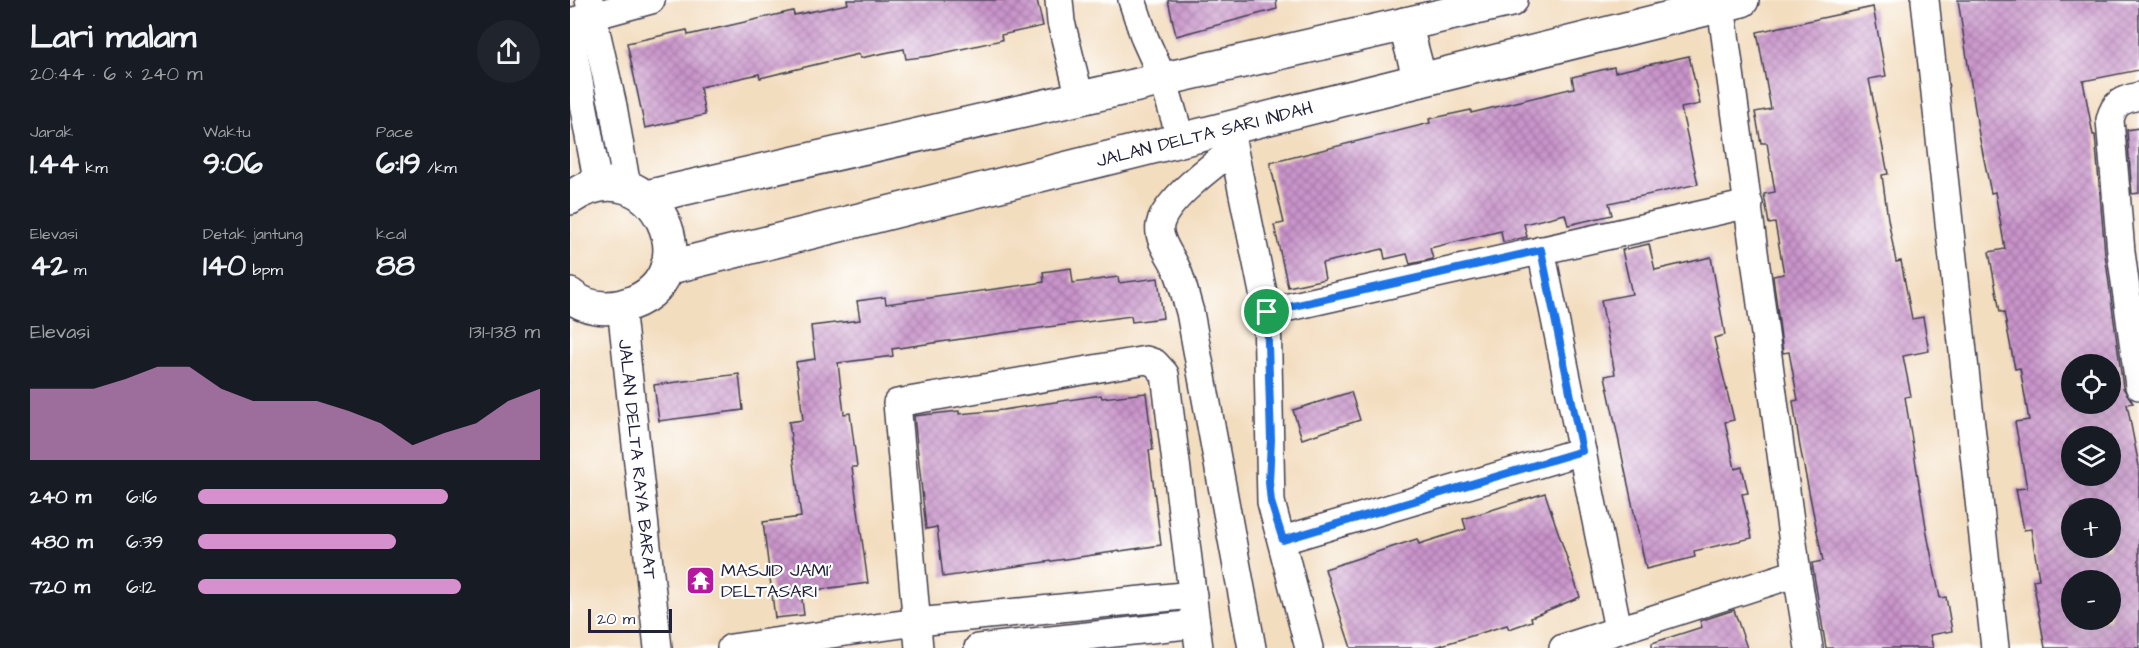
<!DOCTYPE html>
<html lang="id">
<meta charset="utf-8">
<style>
:root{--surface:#171b24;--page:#20242c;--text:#f1f3f6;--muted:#9ea1a6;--accent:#d690ce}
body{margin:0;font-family:"Architects Daughter",sans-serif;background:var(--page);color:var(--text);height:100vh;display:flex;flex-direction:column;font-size:22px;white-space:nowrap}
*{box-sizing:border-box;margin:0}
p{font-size:20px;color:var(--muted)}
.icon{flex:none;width:33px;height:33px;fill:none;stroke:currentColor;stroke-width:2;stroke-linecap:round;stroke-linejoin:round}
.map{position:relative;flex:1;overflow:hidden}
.drawer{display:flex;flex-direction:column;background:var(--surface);width:570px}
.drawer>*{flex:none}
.tools{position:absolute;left:1491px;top:354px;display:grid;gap:12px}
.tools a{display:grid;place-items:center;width:60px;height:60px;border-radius:50%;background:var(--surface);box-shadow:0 6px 24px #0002;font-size:30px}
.scale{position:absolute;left:18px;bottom:15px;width:84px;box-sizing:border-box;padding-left:6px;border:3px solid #22223b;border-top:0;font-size:16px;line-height:21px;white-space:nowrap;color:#22223b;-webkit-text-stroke:4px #fff;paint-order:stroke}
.pin{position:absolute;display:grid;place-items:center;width:51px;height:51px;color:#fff;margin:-26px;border:3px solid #fff;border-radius:50%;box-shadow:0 2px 6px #0007}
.round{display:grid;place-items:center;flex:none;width:63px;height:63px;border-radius:32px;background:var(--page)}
.headline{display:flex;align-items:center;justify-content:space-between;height:102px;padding:0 30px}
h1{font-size:33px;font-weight:800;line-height:45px}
.figures{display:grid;grid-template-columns:repeat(3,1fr);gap:9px;height:102px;padding:6px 30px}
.figures div{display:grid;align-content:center}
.figures b{font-size:30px;font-weight:800}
.figures small{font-size:16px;font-weight:400}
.figures p{font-size:16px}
.chart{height:168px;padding:12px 30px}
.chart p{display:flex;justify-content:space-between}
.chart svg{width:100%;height:108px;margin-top:6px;fill:var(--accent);opacity:.7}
ul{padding:0 30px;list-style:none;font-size:20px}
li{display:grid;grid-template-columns:96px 72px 1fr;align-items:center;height:45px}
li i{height:15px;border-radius:8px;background:var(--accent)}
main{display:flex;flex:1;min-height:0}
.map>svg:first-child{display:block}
</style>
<main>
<section class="drawer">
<div class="headline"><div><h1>Lari malam</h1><p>20:44 · 6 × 240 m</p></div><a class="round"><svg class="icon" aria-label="share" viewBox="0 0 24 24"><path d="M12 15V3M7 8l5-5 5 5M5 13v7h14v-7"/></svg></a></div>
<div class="figures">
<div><p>Jarak</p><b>1.44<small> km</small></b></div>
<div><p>Waktu</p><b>9:06</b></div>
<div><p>Pace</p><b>6:19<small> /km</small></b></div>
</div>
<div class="figures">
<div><p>Elevasi</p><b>42<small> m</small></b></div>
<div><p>Detak jantung</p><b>140<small> bpm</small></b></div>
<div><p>kcal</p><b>88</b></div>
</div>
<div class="chart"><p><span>Elevasi</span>131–138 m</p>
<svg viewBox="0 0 160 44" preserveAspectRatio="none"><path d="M0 44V15L10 15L20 15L30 11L40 6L50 6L60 15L70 20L80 20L90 20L100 24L110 29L120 38L130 33L140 29L150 20L160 15V44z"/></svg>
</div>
<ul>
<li><b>240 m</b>6:16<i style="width:73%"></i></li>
<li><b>480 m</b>6:39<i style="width:58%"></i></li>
<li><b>720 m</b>6:12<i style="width:77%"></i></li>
</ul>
</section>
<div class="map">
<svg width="1569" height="648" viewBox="0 0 1569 648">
<defs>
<pattern id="building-cross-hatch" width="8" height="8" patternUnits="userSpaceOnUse" patternTransform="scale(1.5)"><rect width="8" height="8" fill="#c994ca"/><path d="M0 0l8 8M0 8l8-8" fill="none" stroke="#a378a5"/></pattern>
</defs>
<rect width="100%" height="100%" fill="#fff"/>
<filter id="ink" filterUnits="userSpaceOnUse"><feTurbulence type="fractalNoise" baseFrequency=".0167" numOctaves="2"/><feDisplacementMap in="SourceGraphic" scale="12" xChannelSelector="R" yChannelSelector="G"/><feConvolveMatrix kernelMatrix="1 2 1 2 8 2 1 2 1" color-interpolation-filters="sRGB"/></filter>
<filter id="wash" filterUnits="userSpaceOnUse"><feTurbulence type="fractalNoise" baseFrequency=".008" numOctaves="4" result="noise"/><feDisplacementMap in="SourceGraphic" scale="24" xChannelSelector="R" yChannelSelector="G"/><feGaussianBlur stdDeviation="1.35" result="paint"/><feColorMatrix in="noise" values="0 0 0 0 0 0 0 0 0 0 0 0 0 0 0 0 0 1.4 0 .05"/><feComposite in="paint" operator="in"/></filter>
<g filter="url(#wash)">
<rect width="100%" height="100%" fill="#f3ddbf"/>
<g id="blocks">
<g fill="url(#building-cross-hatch)" fill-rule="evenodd">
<polygon points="277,0 467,0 473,26 431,35 432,40 360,56 336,59 334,49 290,58 289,54 190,78 189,74 130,87 135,115 75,128 57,43 117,30 118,35 223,11 224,15 278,4"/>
<polygon points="598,0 706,0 707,9 606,36"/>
<path d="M1388,0H1569V70L1513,81L1523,135H1525L1535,254L1553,388L1563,403L1557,404L1569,466V648H1475L1463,580L1469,579L1461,529L1454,530L1446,489L1457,488L1445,422L1459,420L1450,368L1445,369L1434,312H1430L1419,252L1435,249L1425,192L1421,193L1409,135ZM1502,364H1540V404H1502ZM1502,436H1540V476H1502ZM1502,508H1540V548H1502ZM1502,580H1540V620H1502Z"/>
<polygon points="1303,7 1316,76 1299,79 1318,174 1312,175 1318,219 1326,262 1331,261 1342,319 1353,317 1359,351 1333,356 1341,396 1335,397 1358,539 1370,598 1376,597 1382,631 1360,635 1363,648 1256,648 1242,563 1253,561 1230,447 1223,401 1228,400 1219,352 1213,353 1203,276 1214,274 1205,223 1199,224 1194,194 1205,192 1197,143 1191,143 1185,112 1201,109 1187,32"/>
<polygon points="1119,56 1130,104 1111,108 1128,184 1039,203 1042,215 998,225 995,214 954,224 957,237 933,242 931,231 860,248 863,259 840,264 837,254 815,259 813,249 752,263 755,279 718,287 704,225 714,223 700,163 860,123 859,119 901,110 901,113 1004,88 1002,77 1044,67 1045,72"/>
<polygon points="1569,128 1569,193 1562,194 1557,130"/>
<polygon points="1079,244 1085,270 1141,257 1155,335 1144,338 1164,420 1155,422 1165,469 1172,467 1178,493 1172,494 1182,538 1124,551 1125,557 1076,569 1035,376 1045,374 1031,300 1062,294 1052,250"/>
<polygon points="501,268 503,283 548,277 549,283 588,278 593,318 562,322 561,316 440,332 322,349 323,356 268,363 274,414 280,413 287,467 282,467 298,583 231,592 234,615 205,618 193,522 231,517 219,422 233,420 226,362 245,359 241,326 290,320 287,301 315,297 316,304 440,287 474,282 473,272"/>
<polygon points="169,374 173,410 89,421 84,385"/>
<polygon points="781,392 790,420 732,439 723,410"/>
<polygon points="576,393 583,450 579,450 591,545 373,577 367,527 356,529 344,416 389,411 389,414 433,410 531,395 532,398"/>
<polygon points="975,493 1010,597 961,617 962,621 939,629 937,625 862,648 781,648 755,569 847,539 849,544 896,529 893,519"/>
<polygon points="1164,610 1177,648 1082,648 1082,643 1132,627 1130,621"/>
</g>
</g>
</g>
<g filter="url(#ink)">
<use href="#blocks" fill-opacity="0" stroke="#413e4f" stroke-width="1.5"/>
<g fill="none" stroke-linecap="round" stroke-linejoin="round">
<defs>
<g id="minor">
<polyline points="19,0 43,106 57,187"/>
<polyline points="489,0 491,22 510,98"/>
<polyline points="562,0 575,39 593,79 611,140"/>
<polyline points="1355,0 1425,648"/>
<polyline points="1151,5 1227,573 1239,648"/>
<polyline points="4,21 81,0"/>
<polyline points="0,33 28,185"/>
<path d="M1569,96C1552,100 1544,102 1540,120L1551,252L1569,386"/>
<polyline points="661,136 697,312 701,502 739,648"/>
<path d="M664,150C644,164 595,201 590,225C587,241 603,258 608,272C613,285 616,299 620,312L682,648"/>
<polyline points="971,250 1048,629"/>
<path id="s1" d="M51,306L88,648"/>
<polyline points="697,312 1179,204"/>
<polyline points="713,540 1012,451"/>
<polyline points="161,648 347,622 623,595"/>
<polyline points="349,648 327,403 576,360 585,363 595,374 629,648"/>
<polyline points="408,648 626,624"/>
<polyline points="993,648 1227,573"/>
</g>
<g id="tertiary">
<polyline points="835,24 850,80"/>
<polyline points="76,197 941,0"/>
<path d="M0,198C83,140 148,282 52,306C34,310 15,308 0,295"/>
<path id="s2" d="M97,268L1172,0"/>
</g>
</defs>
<use href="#minor" stroke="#413e4f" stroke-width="30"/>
<use href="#tertiary" stroke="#413e4f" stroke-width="36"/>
<use href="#minor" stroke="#fff" stroke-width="27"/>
<use href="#tertiary" stroke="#fff" stroke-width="33"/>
</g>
</g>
<g fill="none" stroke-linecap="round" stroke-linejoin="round" filter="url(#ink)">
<defs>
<polygon id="route" points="971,250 1012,451 713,540 701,502 699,482 701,440 697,312"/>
</defs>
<use href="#route" stroke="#fff" stroke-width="12"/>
<use href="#route" stroke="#1a73e8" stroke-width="8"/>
</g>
<defs>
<symbol id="temple-square" viewBox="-11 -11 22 22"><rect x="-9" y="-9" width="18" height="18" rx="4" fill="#b5179e" stroke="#fff"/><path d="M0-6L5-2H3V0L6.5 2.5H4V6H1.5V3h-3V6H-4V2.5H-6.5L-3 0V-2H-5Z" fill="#fff"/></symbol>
</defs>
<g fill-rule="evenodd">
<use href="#temple-square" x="114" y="564" width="33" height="33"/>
</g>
<g text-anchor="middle" stroke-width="4.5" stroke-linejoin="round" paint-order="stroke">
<g font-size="18" fill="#22223b" stroke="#fff">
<text dy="6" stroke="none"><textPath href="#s2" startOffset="554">JALAN DELTA SARI INDAH</textPath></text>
<text dy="6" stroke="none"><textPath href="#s1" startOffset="154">JALAN DELTA RAYA BARAT</textPath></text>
</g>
<g font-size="18" fill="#22223b" stroke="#fff" text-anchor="start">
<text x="151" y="576">MASJID JAMI'<tspan x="151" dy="21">DELTASARI</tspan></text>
</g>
</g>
</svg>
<div class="tools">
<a><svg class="icon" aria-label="locate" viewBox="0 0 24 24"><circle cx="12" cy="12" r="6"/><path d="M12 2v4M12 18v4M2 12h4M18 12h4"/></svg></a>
<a><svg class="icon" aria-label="layers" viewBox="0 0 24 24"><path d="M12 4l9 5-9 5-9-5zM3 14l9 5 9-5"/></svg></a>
<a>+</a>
<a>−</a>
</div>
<div class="scale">20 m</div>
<div class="pin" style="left:697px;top:312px;background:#1e9e55"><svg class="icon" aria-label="arrive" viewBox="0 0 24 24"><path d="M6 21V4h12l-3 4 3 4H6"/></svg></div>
</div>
</main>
